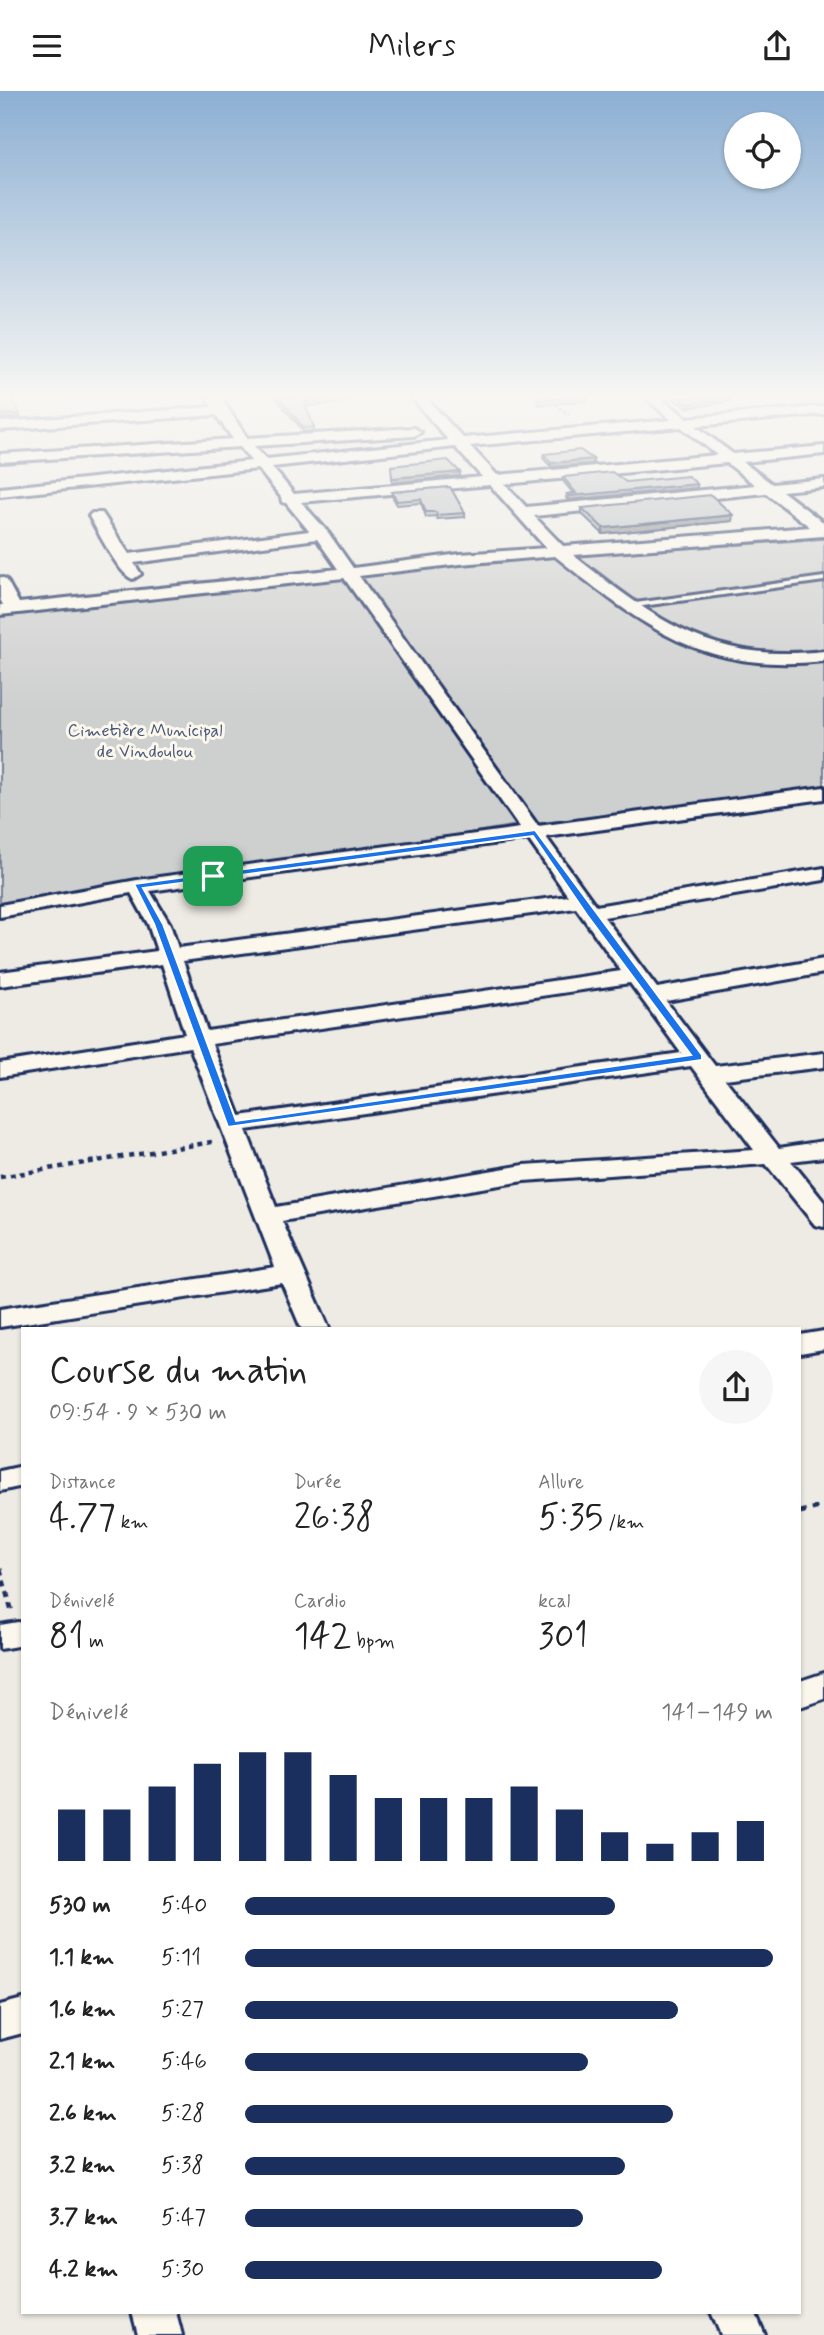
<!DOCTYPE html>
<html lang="fr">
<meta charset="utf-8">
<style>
:root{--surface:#fff;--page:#f6f6f6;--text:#222;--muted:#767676;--accent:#1b2f5e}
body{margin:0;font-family:Mynerve,sans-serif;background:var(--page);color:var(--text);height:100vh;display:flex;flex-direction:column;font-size:26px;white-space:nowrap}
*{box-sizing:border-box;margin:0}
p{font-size:23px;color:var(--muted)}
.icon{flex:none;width:38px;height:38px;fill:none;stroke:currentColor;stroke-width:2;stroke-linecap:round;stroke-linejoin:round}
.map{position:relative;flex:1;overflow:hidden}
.panel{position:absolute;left:21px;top:1236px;width:780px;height:987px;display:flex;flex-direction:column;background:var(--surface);border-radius:0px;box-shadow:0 2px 5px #0004}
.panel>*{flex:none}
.fabs{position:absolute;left:724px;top:21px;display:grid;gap:14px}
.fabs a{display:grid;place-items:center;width:77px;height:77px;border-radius:50%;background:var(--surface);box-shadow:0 2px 5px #0004;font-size:35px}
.pin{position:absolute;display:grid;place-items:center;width:60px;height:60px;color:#fff;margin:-30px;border-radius:14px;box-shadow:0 4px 10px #0006}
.round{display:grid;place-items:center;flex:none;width:74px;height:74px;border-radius:37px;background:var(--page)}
.headline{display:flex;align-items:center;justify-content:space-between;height:119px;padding:0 28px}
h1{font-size:38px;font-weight:600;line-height:52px}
.metrics{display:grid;grid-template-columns:repeat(3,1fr);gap:10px;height:119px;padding:7px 28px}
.metrics div{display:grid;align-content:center}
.metrics b{font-size:35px;font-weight:600}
.metrics small{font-size:19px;font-weight:400}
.metrics p{font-size:19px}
.chart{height:196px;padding:14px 28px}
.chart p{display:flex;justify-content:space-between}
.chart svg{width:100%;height:126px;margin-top:7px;stroke:var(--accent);stroke-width:6}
ul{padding:0 28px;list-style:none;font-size:23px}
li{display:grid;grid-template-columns:112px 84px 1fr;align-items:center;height:52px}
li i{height:18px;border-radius:9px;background:var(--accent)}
header{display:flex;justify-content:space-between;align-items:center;height:91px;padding:0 28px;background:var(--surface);font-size:32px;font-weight:600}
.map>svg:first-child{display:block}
</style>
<header><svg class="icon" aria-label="menu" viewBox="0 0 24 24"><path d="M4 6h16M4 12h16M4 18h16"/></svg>Milers<svg class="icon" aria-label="share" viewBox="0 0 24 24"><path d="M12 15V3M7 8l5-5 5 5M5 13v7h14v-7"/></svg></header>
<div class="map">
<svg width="824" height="2244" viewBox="0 0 824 2244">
<rect width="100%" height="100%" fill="#eeebe4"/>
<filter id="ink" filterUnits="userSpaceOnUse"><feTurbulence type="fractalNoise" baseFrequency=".0143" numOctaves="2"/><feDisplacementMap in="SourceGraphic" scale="14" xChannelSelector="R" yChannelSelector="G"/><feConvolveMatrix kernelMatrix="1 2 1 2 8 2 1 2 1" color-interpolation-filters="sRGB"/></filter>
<g filter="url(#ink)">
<polygon fill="#cecfcf" stroke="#747f96" stroke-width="2" points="824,448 824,702 512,735 0,819 0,519 362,480"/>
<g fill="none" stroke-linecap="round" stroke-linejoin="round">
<defs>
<polygon id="lane" points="824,486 824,490 628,517 624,515 628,513"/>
<g id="street">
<path d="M207,307H221L247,347L414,337L421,341L414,345L254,355L266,368L448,349L412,307H426L463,347L671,329L646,307H661L687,327L824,315V323L696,335L733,363L824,355V363L743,371L772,393L824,388V396L782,400L824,432V445L573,464C659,531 710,572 824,560V570C702,583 645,537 555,465L460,473L359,485L538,735L824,696V708L546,746L596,815L824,777V789L604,826L657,897L824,868V882L666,910L715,975L824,962V976L725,988L779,1057L824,1050V1066L791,1070L824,1111V1136L815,1134L766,1073L524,1090L282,1130L329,1237H301L282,1192L0,1236V1218L275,1176L190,956L0,986V972L185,943L162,873L0,895V881L157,860L148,833L131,802L0,826V814L137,789L520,737L344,487L0,524V514H3L0,508V486L6,488L19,512L338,478L317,448L134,472L141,483L133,488C119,484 98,440 89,425L92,422H102L129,463L309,440L286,412L282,411L281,406L258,378L0,405V397L251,370L240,356L0,371V363L233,348L216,324L0,339V331L212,316ZM681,336L717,364L497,384L470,355ZM455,356L482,386L294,403L272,376ZM727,372L755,394L526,416L505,393ZM490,394L546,457L460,463L353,477L327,440L301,411ZM766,402L810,436L563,455L534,425ZM528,748L568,805L178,857L170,833L150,800ZM576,817L621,880L207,940L183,870ZM630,892L681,962L240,1025L212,953ZM691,975L754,1059L524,1074L276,1116L246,1039Z"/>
<polygon points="824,1240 824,1258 800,1262 800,1244"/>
<polygon points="23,1375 23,1395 0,1400 0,1380"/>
<polygon points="18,1531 23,1532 23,1554 0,1558 0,1534"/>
<polygon points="824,1582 824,1608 800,1616 800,1590"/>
<polygon points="23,1908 23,1942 0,1948 0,1914"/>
<polygon points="132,2221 176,2221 182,2244 138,2244"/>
<polygon points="711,2221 755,2221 765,2244 721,2244"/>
</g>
</defs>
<use href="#lane" stroke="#1b2f5e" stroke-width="6"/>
<use href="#street" stroke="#1b2f5e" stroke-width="6"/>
<polyline stroke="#1b2f5e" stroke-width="2.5" stroke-dasharray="2.5 2.5" stroke-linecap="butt" points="548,307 569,324"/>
<polyline stroke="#1b2f5e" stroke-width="4.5" stroke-dasharray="5 5" stroke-linecap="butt" points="0,1086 212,1051"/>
<g stroke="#1b2f5e" stroke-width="5" stroke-dasharray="6 6" stroke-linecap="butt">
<polyline points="800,1421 824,1415"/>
<polyline points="0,1478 12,1521"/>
</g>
<use href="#lane" fill="#fbf7ec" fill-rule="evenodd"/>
<use href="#street" fill="#fbf7ec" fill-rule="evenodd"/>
</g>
<g fill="#9fa2a8" stroke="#1b2f5e" stroke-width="2">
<polygon points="276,307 349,307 349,311 305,315 314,336 314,340 304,341"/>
<polygon points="672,307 731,307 731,310 688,317"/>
<polygon points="544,363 593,368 593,373 551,376 543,367"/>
<polygon points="563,386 626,391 697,393 697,397 568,409 566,407 567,403 573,402 563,390"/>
<polygon points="450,396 465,422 465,426 437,428 436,425 426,426 421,412 397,414 392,405 392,401"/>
<polygon points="582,417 732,430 603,443 582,423"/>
</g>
<g fill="#828488" stroke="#1b2f5e" stroke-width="2">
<polygon points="342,307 349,307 349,311 304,315 304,311"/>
<polygon points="566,307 588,307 588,310 538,314 538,309"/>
<polygon points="724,307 731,307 731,310 688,317 689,313"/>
<polygon points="20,323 20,327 0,328 0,324"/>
<polygon points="593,368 593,373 551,376 551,372"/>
<polygon points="460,381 460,385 392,392 392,387"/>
<polygon points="697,393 697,397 568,409 569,405"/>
<polygon points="733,424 732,430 603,443 603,437"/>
</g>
<g fill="#b9bcc3" stroke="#1b2f5e" stroke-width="2">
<polygon points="0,307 12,307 20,323 0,324"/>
<polygon points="280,307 342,307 304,311 314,336 304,337"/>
<polygon points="537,307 566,307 538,309"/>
<polygon points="679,307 724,307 689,313"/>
<polygon points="580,359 593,368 551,372 544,363"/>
<polygon points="448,369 460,381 392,387 391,375"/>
<polygon points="612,381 626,391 688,385 697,393 569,405 567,403 576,402 563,386"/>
<polygon points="450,396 465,422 437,424 436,421 426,421 421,408 397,410 392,401"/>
<polygon points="711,404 733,424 603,437 582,417"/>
</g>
</g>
<linearGradient id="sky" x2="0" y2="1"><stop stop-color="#8cafd3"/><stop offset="0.49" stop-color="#f7f6f3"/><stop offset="1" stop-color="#f7f6f3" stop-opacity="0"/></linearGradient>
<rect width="824" height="622" fill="url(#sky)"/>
<path fill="#1a73e8" stroke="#fff" stroke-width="2" fill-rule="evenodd" d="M535,739L702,964V969L228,1036L154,833L134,793ZM533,745L587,824L691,964L236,1030L163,833L143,797Z"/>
<g text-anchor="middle" stroke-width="6" stroke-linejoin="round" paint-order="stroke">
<g font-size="18" fill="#48577a" stroke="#fbf7ec">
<text x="145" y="645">Cimetière Municipal<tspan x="145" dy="21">de Vindoulou</tspan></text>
</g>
</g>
</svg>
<div class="fabs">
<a><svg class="icon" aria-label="locate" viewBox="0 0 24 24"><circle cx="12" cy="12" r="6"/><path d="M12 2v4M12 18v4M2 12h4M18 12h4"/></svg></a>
</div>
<div class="pin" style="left:213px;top:785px;background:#1e9e55"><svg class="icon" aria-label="arrive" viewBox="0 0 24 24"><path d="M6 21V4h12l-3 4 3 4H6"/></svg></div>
<section class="panel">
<div class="headline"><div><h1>Course du matin</h1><p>09:54 · 9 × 530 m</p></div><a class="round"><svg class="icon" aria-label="share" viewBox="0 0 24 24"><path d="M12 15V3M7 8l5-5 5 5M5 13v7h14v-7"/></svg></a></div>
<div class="metrics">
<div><p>Distance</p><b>4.77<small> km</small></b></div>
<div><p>Durée</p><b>26:38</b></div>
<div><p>Allure</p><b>5:35<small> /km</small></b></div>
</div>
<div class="metrics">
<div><p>Dénivelé</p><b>81<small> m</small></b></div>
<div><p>Cardio</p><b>142<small> bpm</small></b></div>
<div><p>kcal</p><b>301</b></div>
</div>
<div class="chart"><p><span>Dénivelé</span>141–149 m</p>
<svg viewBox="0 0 160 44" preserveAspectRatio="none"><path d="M5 44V26M15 44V26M25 44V18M35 44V10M45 44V6M55 44V6M65 44V14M75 44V22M85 44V22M95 44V22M105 44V18M115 44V26M125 44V34M135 44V38M145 44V34M155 44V30"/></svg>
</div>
<ul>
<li><b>530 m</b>5:40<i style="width:70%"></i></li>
<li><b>1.1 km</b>5:11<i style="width:100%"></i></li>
<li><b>1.6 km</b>5:27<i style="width:82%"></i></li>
<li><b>2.1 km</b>5:46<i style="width:65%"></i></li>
<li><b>2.6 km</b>5:28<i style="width:81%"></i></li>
<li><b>3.2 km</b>5:38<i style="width:72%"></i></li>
<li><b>3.7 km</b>5:47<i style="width:64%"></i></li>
<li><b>4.2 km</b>5:30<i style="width:79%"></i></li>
</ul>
</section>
</div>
